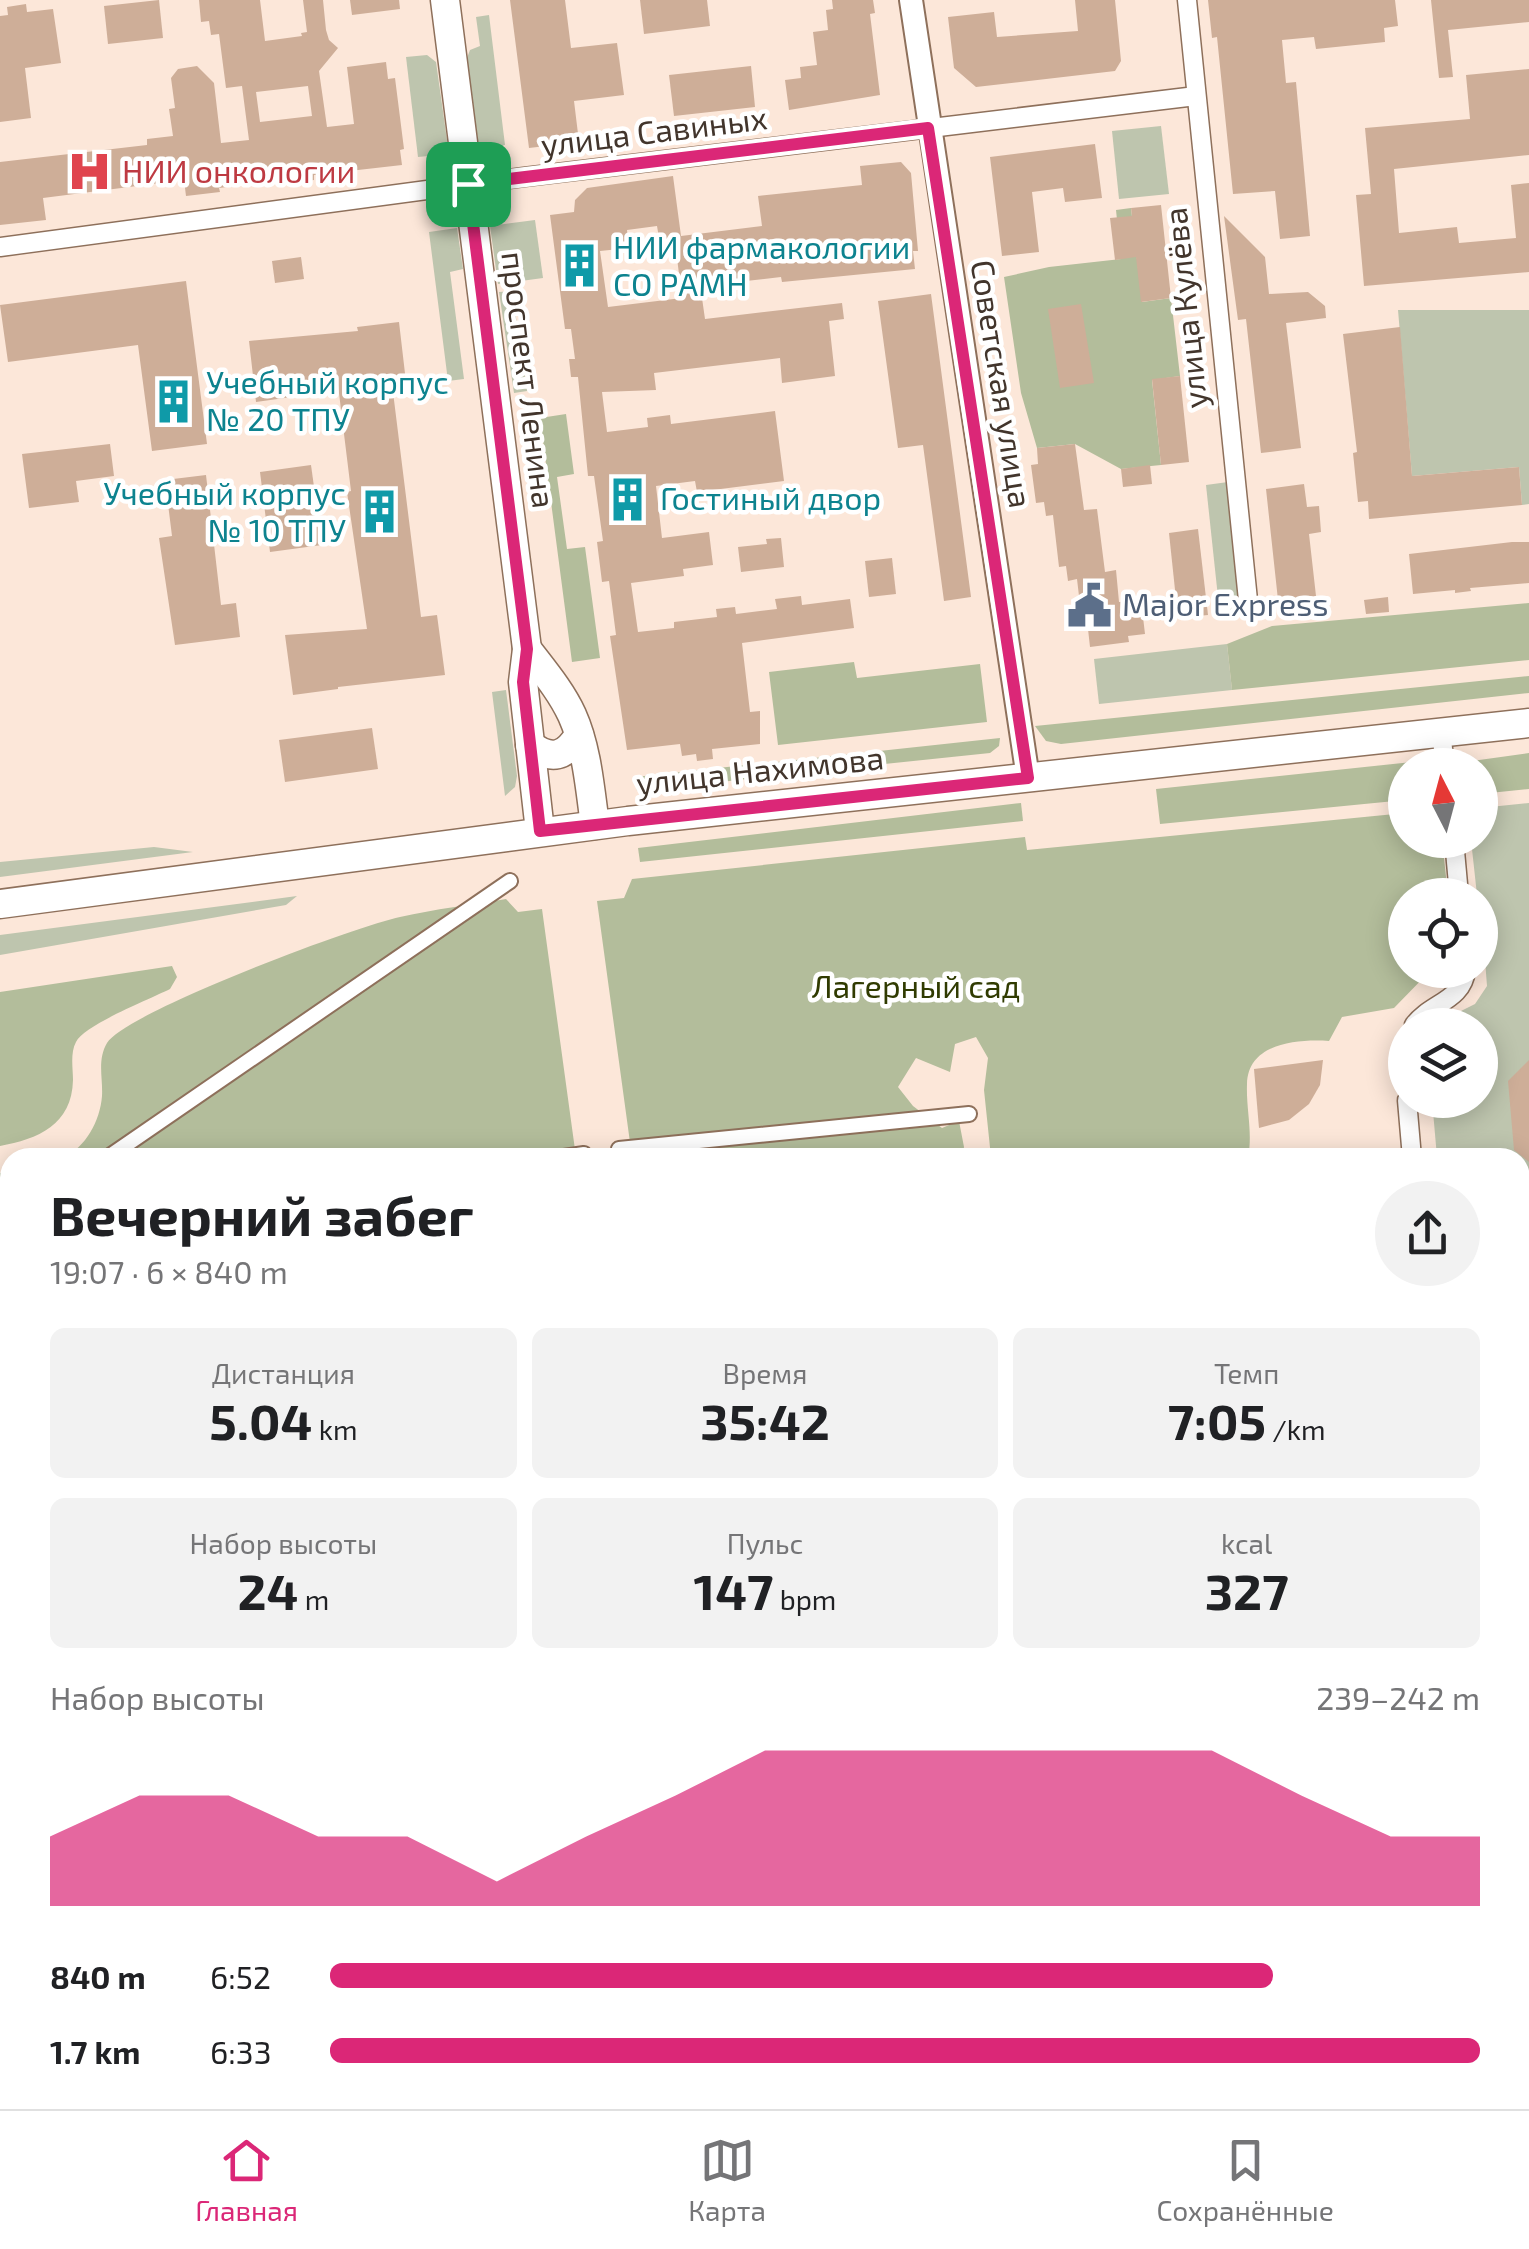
<!DOCTYPE html>
<html lang="ru">
<meta charset="utf-8">
<style>
:root{--surface:#fff;--page:#f2f2f2;--text:#202124;--muted:#757577;--line:#e0e0e0;--accent:#db2777}
body{margin:0;font-family:"Exo 2",sans-serif;background:var(--page);color:var(--text);height:100vh;display:flex;flex-direction:column;font-size:38px;white-space:nowrap}
*{box-sizing:border-box;margin:0}
p{font-size:32px;color:var(--muted)}
.icon{flex:none;width:55px;height:55px;fill:none;stroke:currentColor;stroke-width:2;stroke-linecap:round;stroke-linejoin:round}
.map{position:relative;flex:1;overflow:hidden}
.panel{position:absolute;left:0px;top:1148px;width:1530px;height:962px;display:flex;flex-direction:column;background:var(--surface);border-radius:30px 30px 0 0;box-shadow:0 5px 25px #0003}
.panel>*{flex:none}
.needle{width:65px;rotate:354deg}
.controls{position:absolute;left:1388px;top:748px;display:grid;gap:20px}
.controls a{display:grid;place-items:center;width:110px;height:110px;border-radius:50%;background:var(--surface);box-shadow:0 5px 25px #0003;font-size:50px}
.pin{position:absolute;display:grid;place-items:center;width:85px;height:85px;color:#fff;margin:-42px;border-radius:20px;box-shadow:0 5px 15px #0006}
.round{display:grid;place-items:center;flex:none;width:105px;height:105px;border-radius:52px;background:var(--page)}
.summary{display:flex;align-items:center;justify-content:space-between;height:170px;padding:0 50px}
h1{font-size:55px;font-weight:700;line-height:75px}
.stats{display:grid;grid-template-columns:repeat(3,1fr);gap:15px;height:170px;padding:10px 50px}
.stats div{display:grid;align-content:center;border-radius:15px;background:var(--page);text-align:center}
.stats b{font-size:50px;font-weight:700}
.stats small{font-size:28px;font-weight:400}
.stats p{font-size:28px}
.chart{height:280px;padding:20px 50px}
.chart p{display:flex;justify-content:space-between}
.chart svg{width:100%;height:180px;margin-top:10px;fill:var(--accent);opacity:.7}
ul{padding:0 50px;list-style:none;font-size:32px}
li{display:grid;grid-template-columns:160px 120px 1fr;align-items:center;height:75px}
li i{height:25px;border-radius:12px;background:var(--accent)}
.tab-bar{display:flex;justify-content:space-around;align-items:center;height:140px;border-top:2px solid var(--line);background:var(--surface);font-size:28px;color:var(--muted)}
.tab-bar a{display:grid;justify-items:center;gap:5px}
.tab-bar .active{color:var(--accent)}
.map>svg:first-child{display:block}
</style>
<div class="map">
<svg width="1529" height="2109" viewBox="0 0 1529 2109">
<rect width="100%" height="100%" fill="#fce7d9"/>
<g fill="#bec5ae">
<polygon points="489,15 505,145 479,149 467,58 470,50 480,46 476,17"/>
<polygon points="427,55 436,62 449,154 418,157 406,57"/>
<polygon points="1161,126 1169,194 1119,199 1112,131"/>
<polygon points="535,220 543,278 498,284 490,226"/>
<polygon points="457,228 463,269 450,272 464,379 448,381 429,232"/>
<polygon points="512,291 527,391 514,393 499,292"/>
<polygon points="1398,310 1529,310 1529,504 1522,505 1519,467 1412,476"/>
<polygon points="1228,482 1241,614 1220,616 1206,485"/>
<polygon points="1227,644 1232,690 1099,704 1094,659"/>
<polygon points="506,690 517,776 515,787 505,796 492,692"/>
<polygon points="1529,803 1529,1542 1520,1540 1520,1158 1437,1157 1432,1100 1480,1100 1480,1025 1439,1025 1441,1021 1475,1004 1487,986 1480,895 1477,895 1471,840 1480,840 1480,808"/>
<polygon points="154,847 193,852 0,877 0,862"/>
<polygon points="297,896 286,905 0,955 0,935"/>
<polygon points="1520,1598 1529,1598 1529,2109 1171,2109 1130,2100 1520,2100"/>
<polygon points="10,1613 10,1966 5,1979 0,1981 0,1621"/>
</g>
<g fill="#b3bd9b">
<polygon points="1131,208 1142,302 1171,298 1180,376 1152,380 1161,465 1121,469 1075,444 1037,448 1021,393 1004,277 1049,267 1121,259 1116,210"/>
<polygon points="566,414 574,474 557,477 567,549 585,547 600,658 572,662 540,418"/>
<polygon points="1529,603 1529,660 1232,690 1227,644 1272,626"/>
<polygon points="854,662 857,678 980,664 987,722 778,745 769,672"/>
<polygon points="1529,676 1529,693 1061,744 1046,741 1035,726"/>
<polygon points="1000,738 999,746 990,753 779,775 777,762"/>
<polygon points="1529,753 1529,789 1480,794 1480,765 1469,765 1472,761"/>
<polygon points="1412,762 1423,765 1405,765 1405,800 1160,824 1156,789"/>
<polygon points="764,763 766,777 637,791 635,777"/>
<polygon points="1021,803 1023,821 640,862 638,848"/>
<path d="M1405,813V840H1442L1448,895H1405V970H1431L1394,1008L1342,1017L1329,1041C1297,1039 1248,1043 1247,1084C1246,1110 1253,1132 1248,1158L991,1157L984,1090L988,1058L976,1037L955,1044L950,1072L916,1058L898,1087L913,1106L942,1128L959,1121L964,1147L962,1157H632L597,901L624,898L632,879L1025,837L1027,850Z"/>
<path d="M506,899L518,912L542,909L576,1157L63,1158C86,1147 100,1121 102,1096C103,1078 97,1060 107,1043C126,1012 356,926 400,917C435,909 471,905 506,899Z"/>
<path d="M172,966L177,977L170,989C150,999 84,1025 76,1042C70,1053 73,1069 73,1080C72,1125 38,1139 0,1146V992Z"/>
<polygon points="10,1171 10,1593 0,1602 0,1173"/>
<polygon points="10,1694 10,1762 0,1773 0,1701"/>
<polygon points="10,1805 10,1966 8,1966 9,1943 0,1928 0,1818"/>
</g>
<g fill="#ceae98" fill-rule="evenodd">
<polygon points="159,0 163,38 108,44 104,6"/>
<path d="M199,0H260L265,41L302,36L301,33L307,32L303,0H323L326,30L329,40L338,48L319,71L327,127L354,124L347,67L386,62L388,79L395,78L404,149L400,150L402,165L314,175V180L277,185L276,181L219,188L220,192L186,196L184,180L43,198L46,220L0,225V162L147,145V139L173,136L169,109L175,108L171,78L178,69L197,66L214,83L221,143L249,140L242,86L226,88L219,34L211,35L209,21L201,22ZM308,86L312,116L260,122L256,92Z"/>
<polygon points="350,0 399,0 400,9 352,15"/>
<polygon points="510,0 565,0 571,48 617,43 624,95 574,101 579,142 529,148"/>
<polygon points="640,0 707,0 710,26 644,34"/>
<polygon points="832,0 873,0 875,13 870,14 880,95 789,110 785,80 801,78 800,67 817,65 813,32 828,30 826,10 833,9"/>
<polygon points="1075,0 1115,0 1121,61 1115,71 976,87 954,68 948,17 994,12 997,37 1078,31"/>
<polygon points="1208,0 1395,0 1398,26 1384,28 1385,42 1316,49 1314,37 1282,40 1286,83 1296,82 1310,236 1280,239 1275,191 1233,194 1217,37 1212,38"/>
<polygon points="1431,0 1529,0 1529,22 1448,30 1453,77 1439,78"/>
<polygon points="26,4 27,12 53,9 61,63 25,68 31,118 0,122 0,16 8,15 7,7"/>
<polygon points="751,66 755,107 674,116 669,75"/>
<polygon points="1529,69 1529,155 1394,169 1399,233 1457,227 1459,243 1516,238 1511,185 1529,183 1529,272 1364,286 1356,195 1371,194 1365,128 1470,119 1466,75"/>
<polygon points="1095,144 1102,198 1065,202 1063,188 1032,192 1039,252 1002,256 990,157"/>
<path d="M901,162L911,173L918,251H913L915,269L782,282L781,277L728,283V288L701,291L705,319L842,303L844,319L829,321L835,376L782,383L780,358L654,373L656,390L602,392L607,432L648,427L647,418L670,415L671,424L775,411L784,481L697,492L695,481L656,486L662,538L709,532L713,565L683,569L684,576L631,583L638,632L674,628V622L717,617L716,609L735,607L736,614L777,609L775,599L801,596L802,605L850,599L854,628L742,643L750,712L760,711V744L712,749L713,759L697,761L696,754L682,756L680,744L627,750L610,636L616,635L609,581L602,582L597,542L603,541L594,476H588L578,377H571L569,359H575L571,329H565L550,215L574,212L575,200L587,188L673,176L681,236L762,226L758,196L862,185L860,166ZM657,226L660,244L675,242L682,298L608,307L600,251L629,248L627,230Z"/>
<polygon points="1161,205 1171,298 1141,302 1136,257 1115,260 1110,218 1132,216 1131,208"/>
<polygon points="1224,216 1265,257 1269,294 1308,292 1325,306 1326,318 1286,323 1301,448 1261,453 1246,319 1238,320"/>
<polygon points="301,257 304,279 275,283 272,261"/>
<polygon points="186,281 207,444 152,451 138,345 8,362 0,305"/>
<polygon points="931,294 971,597 944,601 923,445 898,448 878,301"/>
<polygon points="1081,304 1094,383 1060,388 1048,309"/>
<polygon points="399,322 406,382 392,384 421,617 437,615 445,675 338,687 338,689 293,695 285,635 367,629 347,492 351,491 338,385 299,390 299,396 256,402 249,341 358,331 357,327"/>
<polygon points="1400,327 1412,476 1519,467 1522,505 1369,519 1368,501 1358,502 1353,453 1357,452 1343,334"/>
<polygon points="1180,376 1189,462 1161,465 1152,379"/>
<polygon points="110,444 114,476 76,481 79,502 29,508 22,454"/>
<polygon points="1075,444 1084,510 1097,509 1105,572 1116,570 1119,602 1141,600 1145,634 1128,636 1129,642 1090,647 1088,629 1083,630 1077,579 1068,581 1066,566 1059,567 1053,515 1046,516 1044,502 1036,503 1031,465 1038,464 1037,448"/>
<polygon points="311,465 322,545 270,552 260,472"/>
<polygon points="1150,465 1152,484 1123,487 1121,469"/>
<polygon points="206,475 221,605 236,603 240,637 175,645 159,538 172,536 165,480"/>
<polygon points="1304,484 1307,507 1319,506 1321,532 1309,534 1316,596 1278,600 1266,489"/>
<polygon points="1198,529 1208,615 1178,618 1169,533"/>
<polygon points="781,538 784,567 741,572 738,547 767,544 766,539"/>
<polygon points="1512,542 1529,542 1529,583 1470,588 1471,591 1455,593 1455,590 1413,594 1409,554"/>
<polygon points="892,558 896,594 869,597 865,561"/>
<polygon points="1388,597 1389,612 1366,614 1364,600"/>
<polygon points="372,728 378,769 285,782 279,740"/>
<polygon points="1323,1060 1320,1085 1309,1104 1289,1120 1259,1128 1254,1069"/>
<polygon points="1529,1060 1529,1162 1514,1150 1508,1081"/>
</g>
<g fill="none" stroke-linecap="round" stroke-linejoin="round">
<defs>
<g id="pedestrian">
<polyline points="619,1149 969,1114"/>
<polyline points="107,1158 510,881"/>
<polyline points="557,1158 584,1154"/>
<polyline points="0,1218 10,1217"/>
<polyline points="0,1498 10,1496"/>
<polyline points="1520,1583 1529,1581"/>
<polyline points="0,1607 10,1599"/>
</g>
<g id="minor">
<polyline points="1187,0 1249,610"/>
<polyline points="0,247 524,177 1196,96"/>
<polyline points="1441,732 1445,765"/>
<polyline points="1454,840 1459,895"/>
<path d="M1414,1025C1430,1003 1463,1001 1466,970"/>
<polyline points="1405,1053 1405,1084"/>
<polyline points="1407,1100 1412,1158"/>
<polyline points="1520,1564 1529,1569"/>
</g>
<polyline id="tertiary" points="911,0 1028,778"/>
<g id="primary">
<polyline points="445,0 527,649 523,682 540,831"/>
<path d="M527,649C543,670 561,691 572,715C587,748 590,789 595,825"/>
<path d="M530,745C552,761 565,757 579,735"/>
<polyline points="0,904 628,821 1529,723"/>
</g>
</defs>
<use href="#pedestrian" stroke="#8e705b" stroke-width="18"/>
<use href="#minor" stroke="#8e705b" stroke-width="21"/>
<use href="#tertiary" stroke="#8e705b" stroke-width="26"/>
<use href="#primary" stroke="#8e705b" stroke-width="31"/>
<use href="#pedestrian" stroke="#fff" stroke-width="14"/>
<use href="#minor" stroke="#fff" stroke-width="18"/>
<use href="#tertiary" stroke="#fff" stroke-width="22"/>
<use href="#primary" stroke="#fff" stroke-width="28"/>
</g>
<g fill="none" stroke-linecap="round" stroke-linejoin="round">
<defs>
<polygon id="route" points="928,128 1028,778 540,831 523,682 527,649 468,184"/>
</defs>
<use href="#route" stroke="#fff" stroke-width="20"/>
<use href="#route" stroke="#db2777" stroke-width="12"/>
</g>
<defs>
<symbol id="hospital-bare" viewBox="-9 -9 18 18"><path d="M-5-5h3v3.5h4V-5h3V5h-3V1.5h-4V5h-3Z" fill="#e0444e" stroke="#fff" stroke-width="2.5" paint-order="stroke"/></symbol>
<symbol id="building-bare" viewBox="-9 -9 18 18"><path d="M-4-6H4V6H1V3H-1V6H-4ZM-2.5-4.3h1.7v1.8h-1.7ZM.8-4.3h1.7v1.8H.8ZM-2.5-1h1.7V.8h-1.7ZM.8-1h1.7V.8H.8Z" fill="#0f9aa8" stroke="#fff" stroke-width="2.5" paint-order="stroke"/></symbol>
<symbol id="civic-bare" viewBox="-9 -9 18 18"><path d="M-.6-6.5H3V-4.5H.6V-3L4-1V1h2V6H-6V1h2V-1L-.6-3ZM-1.2 2.5V6h2.4V2.5Z" fill="#5c6f8a" stroke="#fff" stroke-width="2.5" paint-order="stroke"/></symbol>
</defs>
<g fill-rule="evenodd">
<use href="#hospital-bare" x="58" y="140" width="63" height="63"/>
<use href="#building-bare" x="548" y="234" width="63" height="63"/>
<use href="#building-bare" x="142" y="370" width="63" height="63"/>
<use href="#building-bare" x="596" y="468" width="63" height="63"/>
<use href="#building-bare" x="348" y="480" width="63" height="63"/>
<use href="#civic-bare" x="1058" y="574" width="63" height="63"/>
</g>
<g text-anchor="middle" stroke-width="9" stroke-linejoin="round" paint-order="stroke">
<g font-size="32" fill="#42352c" stroke="#fff">
<text transform="translate(654 132) rotate(-7)" y="11">улица Савиных</text>
<text transform="translate(1186 308) rotate(-96)" y="11">улица Кулёва</text>
<text transform="translate(528 380) rotate(83)" y="11">проспект Ленина</text>
<text transform="translate(1001 384) rotate(81)" y="11">Советская улица</text>
<text transform="translate(760 771) rotate(-6)" y="11">улица Нахимова</text>
</g>
<g font-size="32" fill="#be3a42" stroke="#fff" text-anchor="start">
<text x="122" y="183">НИИ онкологии</text>
</g>
<g font-size="32" fill="#0d838f" stroke="#fff" text-anchor="start">
<text x="613" y="259">НИИ фармакологии<tspan x="613" dy="37">СО РАМН</tspan></text>
<text x="206" y="394">Учебный корпус<tspan x="206" dy="37">№ 20 ТПУ</tspan></text>
<text x="346" y="505" text-anchor="end">Учебный корпус<tspan x="346" dy="37">№ 10 ТПУ</tspan></text>
<text x="660" y="510">Гостиный двор</text>
</g>
<g font-size="32" fill="#4e5e75" stroke="#fff" text-anchor="start">
<text x="1122" y="616">Major Express</text>
</g>
<g font-size="32" fill="#303b01" stroke="#fff">
<text x="916" y="998">Лагерный сад</text>
</g>
</g>
</svg>
<div class="controls">
<a><svg class="needle" viewBox="-14 -14 28 28"><path d="M0-13l5 13h-10z" fill="#e53935"/><path d="M0 13l5-13h-10z" fill="#757577"/></svg></a>
<a><svg class="icon" aria-label="locate" viewBox="0 0 24 24"><circle cx="12" cy="12" r="6"/><path d="M12 2v4M12 18v4M2 12h4M18 12h4"/></svg></a>
<a><svg class="icon" aria-label="layers" viewBox="0 0 24 24"><path d="M12 4l9 5-9 5-9-5zM3 14l9 5 9-5"/></svg></a>
</div>
<div class="pin" style="left:468px;top:184px;background:#1e9e55"><svg class="icon" aria-label="arrive" viewBox="0 0 24 24"><path d="M6 21V4h12l-3 4 3 4H6"/></svg></div>
<section class="panel">
<div class="summary"><div><h1>Вечерний забег</h1><p>19:07 · 6 × 840 m</p></div><a class="round"><svg class="icon" aria-label="share" viewBox="0 0 24 24"><path d="M12 15V3M7 8l5-5 5 5M5 13v7h14v-7"/></svg></a></div>
<div class="stats">
<div><p>Дистанция</p><b>5.04<small> km</small></b></div>
<div><p>Время</p><b>35:42</b></div>
<div><p>Темп</p><b>7:05<small> /km</small></b></div>
</div>
<div class="stats">
<div><p>Набор высоты</p><b>24<small> m</small></b></div>
<div><p>Пульс</p><b>147<small> bpm</small></b></div>
<div><p>kcal</p><b>327</b></div>
</div>
<div class="chart"><p><span>Набор высоты</span>239–242 m</p>
<svg viewBox="0 0 160 44" preserveAspectRatio="none"><path d="M0 44V27L10 17L20 17L30 27L40 27L50 38L60 27L70 17L80 6L90 6L100 6L110 6L120 6L130 6L140 17L150 27L160 27V44z"/></svg>
</div>
<ul>
<li><b>840 m</b>6:52<i style="width:82%"></i></li>
<li><b>1.7 km</b>6:33<i style="width:100%"></i></li>
</ul>
</section>
</div>
<nav class="tab-bar">
<a class="active"><svg class="icon" aria-label="home" viewBox="0 0 24 24"><path d="M3 11l9-7 9 7M6 9v11h12V9"/></svg>Главная</a>
<a><svg class="icon" aria-label="map" viewBox="0 0 24 24"><path d="M3 6l6-2 6 2 6-2v14l-6 2-6-2-6 2zM9 4v14M15 6v14"/></svg>Карта</a>
<a><svg class="icon" aria-label="saved" viewBox="0 0 24 24"><path d="M7 4h10v16l-5-4-5 4z"/></svg>Сохранённые</a>
</nav>
